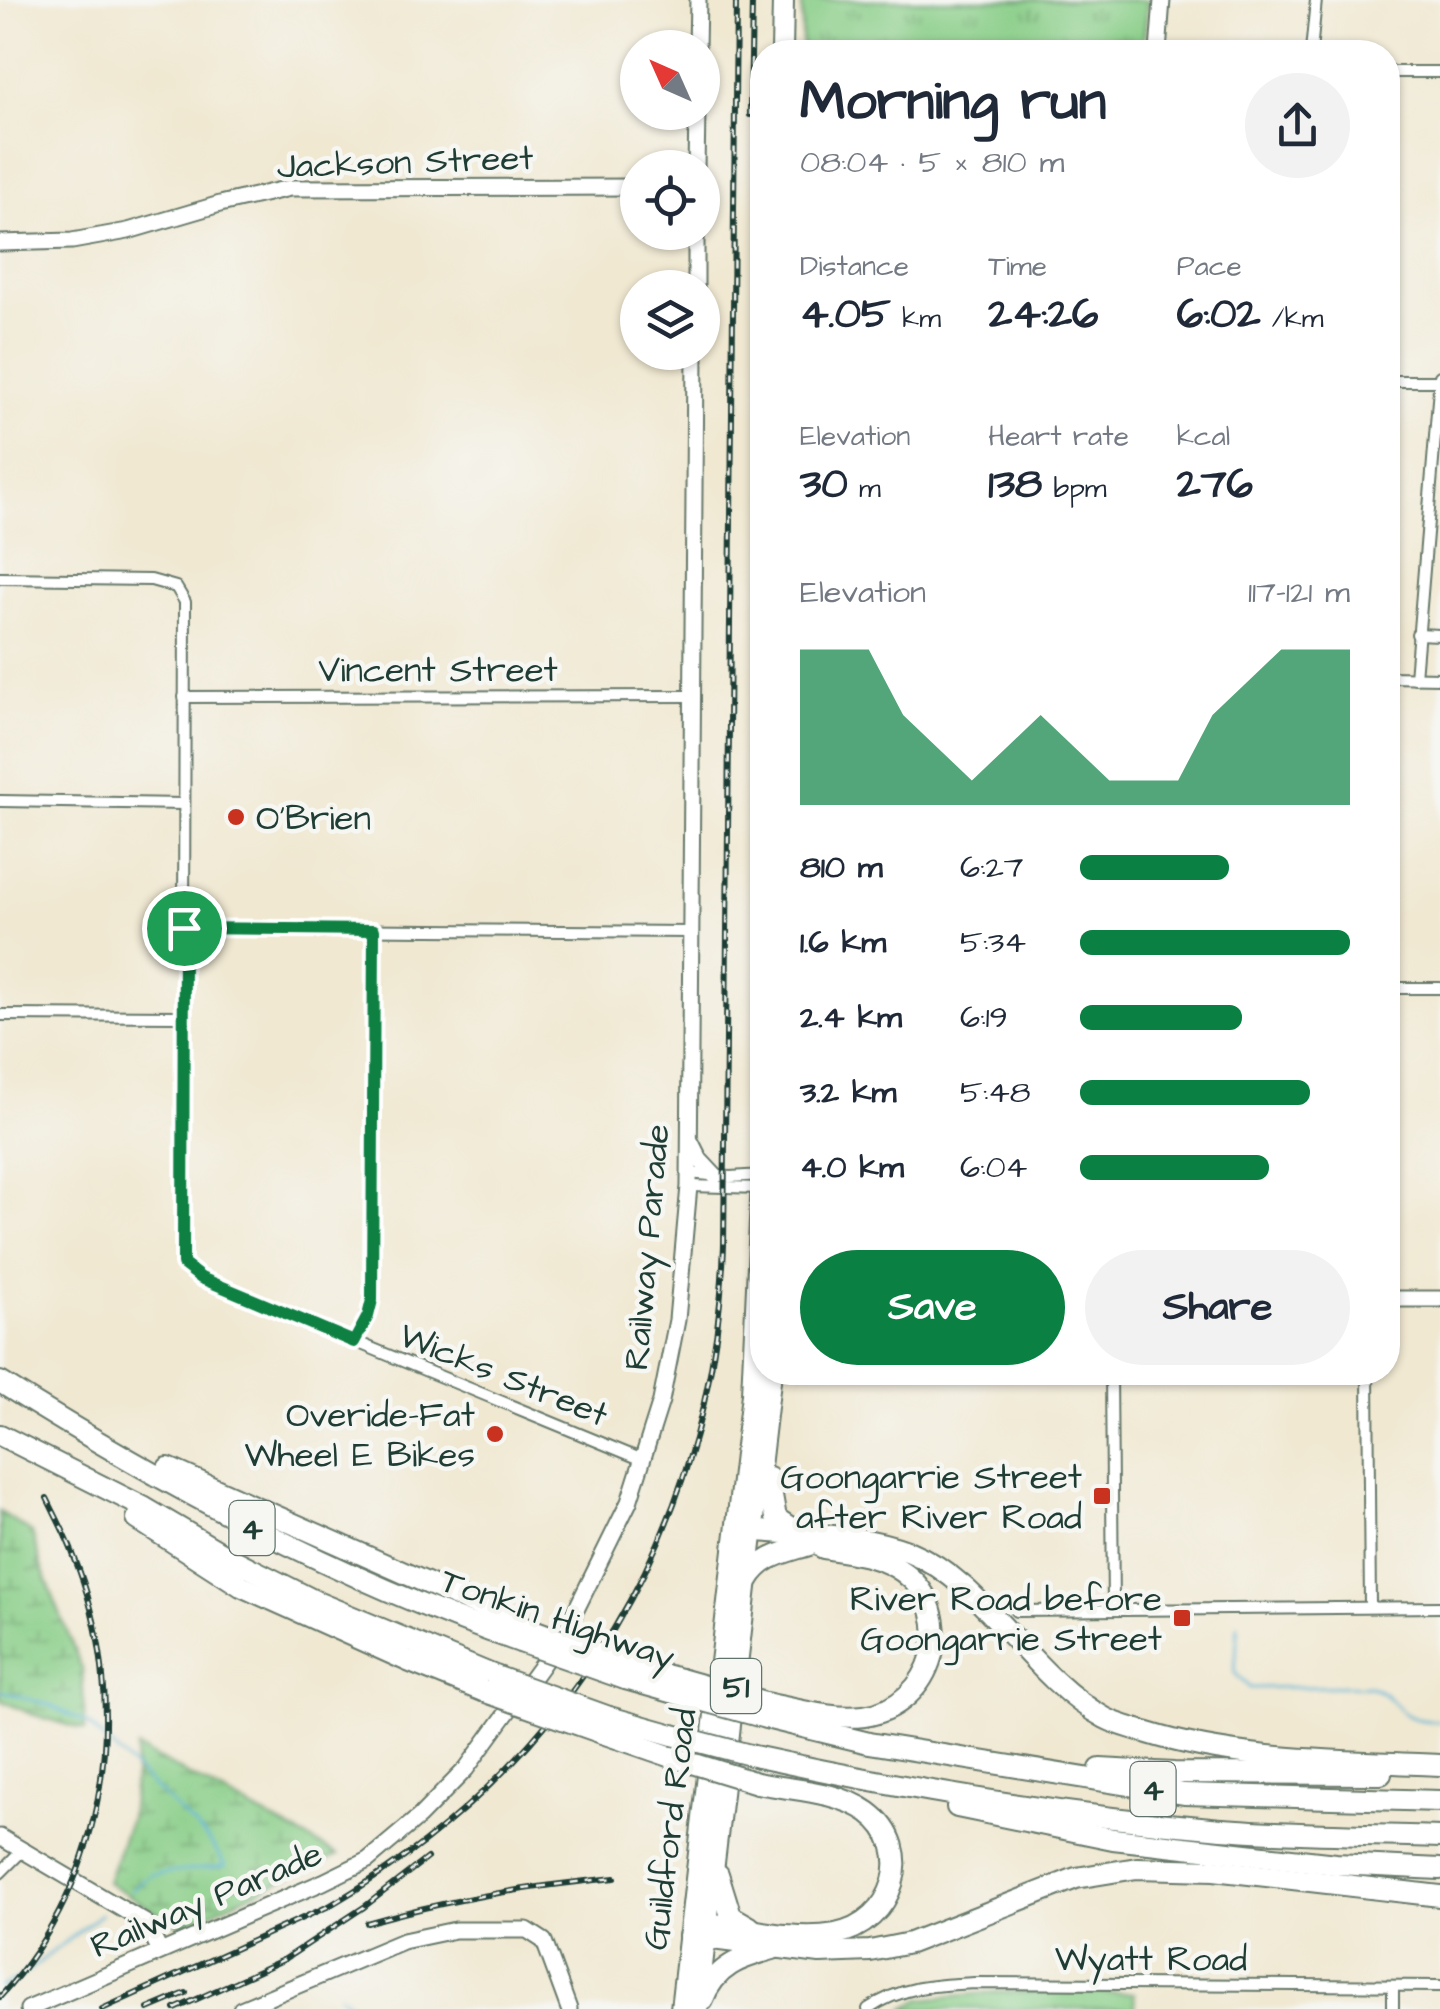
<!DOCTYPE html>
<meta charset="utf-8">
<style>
:root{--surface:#fff;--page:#f2f2f3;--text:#1f2937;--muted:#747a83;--accent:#0b8043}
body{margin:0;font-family:"Architects Daughter",sans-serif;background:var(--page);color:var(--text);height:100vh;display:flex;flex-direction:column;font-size:38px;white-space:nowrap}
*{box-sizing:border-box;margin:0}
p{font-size:32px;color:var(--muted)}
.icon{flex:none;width:55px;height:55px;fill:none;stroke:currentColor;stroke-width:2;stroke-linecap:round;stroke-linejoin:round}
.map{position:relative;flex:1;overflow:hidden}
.sheet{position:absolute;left:750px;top:40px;width:650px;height:1345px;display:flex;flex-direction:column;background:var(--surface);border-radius:40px;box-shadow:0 2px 8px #0004}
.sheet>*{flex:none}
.needle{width:65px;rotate:315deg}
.fabs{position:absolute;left:620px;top:30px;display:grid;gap:20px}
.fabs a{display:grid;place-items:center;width:100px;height:100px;border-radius:50%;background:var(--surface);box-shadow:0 2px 8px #0004;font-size:50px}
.pin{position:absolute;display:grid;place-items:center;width:85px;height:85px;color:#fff;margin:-42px;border:5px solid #fff;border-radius:50%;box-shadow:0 2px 10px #0007}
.round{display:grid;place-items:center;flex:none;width:105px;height:105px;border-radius:52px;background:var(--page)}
.headline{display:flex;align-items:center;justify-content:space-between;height:170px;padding:0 50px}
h1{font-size:55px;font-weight:800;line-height:75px}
.figures{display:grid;grid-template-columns:repeat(3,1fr);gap:15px;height:170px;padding:10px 50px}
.figures div{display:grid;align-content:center}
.figures b{font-size:42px;font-weight:800}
.figures small{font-size:28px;font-weight:400}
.figures p{font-size:28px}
.chart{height:280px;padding:20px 50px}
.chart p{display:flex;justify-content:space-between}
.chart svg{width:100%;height:180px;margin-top:10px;fill:var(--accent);opacity:.7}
.cta{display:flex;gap:20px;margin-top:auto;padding:20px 50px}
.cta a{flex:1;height:115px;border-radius:60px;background:var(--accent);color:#fff;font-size:40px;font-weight:800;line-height:115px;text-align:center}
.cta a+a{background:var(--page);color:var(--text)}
ul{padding:0 50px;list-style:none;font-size:32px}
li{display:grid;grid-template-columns:160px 120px 1fr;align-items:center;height:75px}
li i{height:25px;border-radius:12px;background:var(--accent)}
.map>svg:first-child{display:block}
</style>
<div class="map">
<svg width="1440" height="2009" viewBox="0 0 1440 2009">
<defs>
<pattern id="wetland-marsh" width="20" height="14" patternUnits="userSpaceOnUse" patternTransform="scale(2.5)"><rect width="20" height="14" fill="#89ce88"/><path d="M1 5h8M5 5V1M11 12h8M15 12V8" fill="none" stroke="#6fa870"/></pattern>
<pattern id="park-tufts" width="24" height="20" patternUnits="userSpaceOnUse" patternTransform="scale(2.5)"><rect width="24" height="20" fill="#89ce88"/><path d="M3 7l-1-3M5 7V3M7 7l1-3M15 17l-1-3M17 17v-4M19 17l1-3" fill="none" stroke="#6fa870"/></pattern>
</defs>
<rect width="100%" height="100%" fill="#f6f6f2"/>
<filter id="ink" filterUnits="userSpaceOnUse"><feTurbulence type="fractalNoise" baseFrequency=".01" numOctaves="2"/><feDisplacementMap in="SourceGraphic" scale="20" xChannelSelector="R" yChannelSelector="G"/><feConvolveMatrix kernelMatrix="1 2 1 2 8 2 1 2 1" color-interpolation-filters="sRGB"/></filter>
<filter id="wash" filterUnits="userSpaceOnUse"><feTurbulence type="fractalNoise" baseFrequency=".0048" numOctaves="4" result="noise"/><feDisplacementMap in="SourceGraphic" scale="40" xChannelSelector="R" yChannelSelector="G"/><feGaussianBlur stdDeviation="2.25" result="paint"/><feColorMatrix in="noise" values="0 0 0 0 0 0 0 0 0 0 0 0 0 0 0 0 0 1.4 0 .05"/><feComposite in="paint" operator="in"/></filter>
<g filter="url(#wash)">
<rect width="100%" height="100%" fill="#f0e8d1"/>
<g fill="url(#wetland-marsh)" stroke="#54865e" stroke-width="2.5">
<polygon points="0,1512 32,1533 41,1566 82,1669 85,1730 31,1714 0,1700"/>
<polygon points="137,1748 338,1855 180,1926 107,1882 130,1818"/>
</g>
<g fill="url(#park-tufts)" stroke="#54865e" stroke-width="2.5">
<polygon points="802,0 1148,0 1142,52 802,52"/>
<polygon points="994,1992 1134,1993 1135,2009 903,2009 922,1999"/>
</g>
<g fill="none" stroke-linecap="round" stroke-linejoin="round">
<g stroke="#57b2d4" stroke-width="2.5">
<path d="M1238,1625L1235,1673L1250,1688L1368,1686C1403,1697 1389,1722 1440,1721"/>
<polyline points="2,1691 49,1705 87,1723 208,1839 226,1866"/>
<polyline points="131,1891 151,1875 223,1866"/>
<polyline points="0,1987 19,1978 101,1914"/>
<polyline points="339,1994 354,2009"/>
</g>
</g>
</g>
<g filter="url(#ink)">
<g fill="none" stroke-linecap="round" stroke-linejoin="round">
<defs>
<g id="street">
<polyline points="1311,52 1316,0"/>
<polyline points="1388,72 1440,72"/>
<polyline points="1388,381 1440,381"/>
<polyline points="0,578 151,580 176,587 185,602 183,1263 201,1278 643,1460"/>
<polyline points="1417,634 1440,635"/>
<polyline points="1388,677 1440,678"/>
<polyline points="1415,678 1440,376"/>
<polyline points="184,697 691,696"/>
<polyline points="0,801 184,804"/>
<polyline points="184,928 690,932"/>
<polyline points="1388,988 1440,988"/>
<polyline points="0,1015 182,1016"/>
<polyline points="689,1173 730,1177 762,1175"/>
<polyline points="689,1186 762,1188"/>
<polyline points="355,1342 372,1300 374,929"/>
<polyline points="1111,1372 1113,1608"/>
<polyline points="1368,1372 1370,1607"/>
<polyline points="1016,1611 1440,1607"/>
<polyline points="0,1873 23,1850"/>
<path d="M868,2009C902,1986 934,1985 974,1983L1440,1986"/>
<polyline points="1393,2009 1393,1986"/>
</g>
<g id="secondary">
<polyline points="697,48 698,0"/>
<polyline points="1158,52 1162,0"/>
<polyline points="696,168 697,112"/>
<polyline points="0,243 72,241 128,231 220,204 290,188 638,187"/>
<polyline points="696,288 696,232"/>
<polyline points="691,1142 700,1160 715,1176"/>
<polyline points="1388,1299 1440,1299"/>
<polyline points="0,1837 146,1923 160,1951"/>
<polyline points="28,2009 323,1882 368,1860 419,1817 466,1769 541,1666 568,1626 629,1502 661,1401 677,1320 689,1186 695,352"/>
<polyline points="241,2009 403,1941 455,1930 527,1930 544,1941 569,2009"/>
</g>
<g id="highway">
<polyline points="782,52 783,0"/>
<path d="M0,1382C164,1485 336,1578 520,1642"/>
<polyline points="0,1435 145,1508 230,1558 319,1603 495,1676"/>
<polyline points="168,1468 528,1628"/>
<polyline points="769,1478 776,1518 797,1532"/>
<polyline points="137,1519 241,1586 408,1661 483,1691"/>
<path d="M738,1529C794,1536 857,1531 910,1552C986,1583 1028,1676 1105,1718C1118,1725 1133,1728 1148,1733C1241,1762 1342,1760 1440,1765"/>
<path d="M748,1580C762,1556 784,1553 809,1545"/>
<polyline points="633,1667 680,1679"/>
<polyline points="625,1679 678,1694"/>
<path d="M765,1703C797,1709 832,1720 864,1716C934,1706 961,1614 903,1572C880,1555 850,1553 823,1548"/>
<polyline points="609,1717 673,1735"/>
<polyline points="766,1718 869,1743 1184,1794 1440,1801"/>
<polyline points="602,1733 672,1757"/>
<path d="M758,1757C906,1789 1059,1815 1211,1828C1287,1835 1364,1834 1440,1837"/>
<polyline points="1100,1769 1174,1773 1381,1774"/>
<polyline points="957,1807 1113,1839 1336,1864 1440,1869"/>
<polyline points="718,1874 731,1916 750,1927"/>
<path d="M697,1922C742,1926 790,1942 835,1934C893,1924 919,1849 868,1812C838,1791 792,1790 757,1783"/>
<polyline points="689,1936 820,1953 870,1951 910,1943 1076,1878 1137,1868 1214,1870 1440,1896"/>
<path d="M703,1999C716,1966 740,1958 773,1949"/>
<polyline points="681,2009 752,1394 762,1179"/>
<polyline points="697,2009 771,1372"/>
</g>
</defs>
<use href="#street" stroke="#68796b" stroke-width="14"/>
<use href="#secondary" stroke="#68796b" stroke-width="19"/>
<use href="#highway" stroke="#68796b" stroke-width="24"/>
<use href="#street" stroke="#fff" stroke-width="10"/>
<use href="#secondary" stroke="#fff" stroke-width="15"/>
<use href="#highway" stroke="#fff" stroke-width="20"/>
<defs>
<g id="rail">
<polyline points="750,115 752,0"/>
<path d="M367,1923C449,1899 530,1886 615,1878"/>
<path d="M0,1997C109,1878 133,1702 73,1554C66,1535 56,1517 47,1498"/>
<path d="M102,2009L329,1906C573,1764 714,1527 724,1245L736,0"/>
<polyline points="148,2009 186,1993"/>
<polyline points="175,2009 285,1959 364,1907 427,1858"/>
</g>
</defs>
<use href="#rail" stroke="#1f3d34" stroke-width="6"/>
<use href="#rail" stroke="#f6f6f2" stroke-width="2.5" stroke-dasharray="8" stroke-linecap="butt"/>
<defs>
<g id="highway-bridge">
<polyline points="528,1628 633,1667"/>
<polyline points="520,1642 625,1679"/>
<polyline points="495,1676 609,1717"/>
<polyline points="680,1679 765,1703"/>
<polyline points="483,1691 602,1733"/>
<polyline points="678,1694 766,1718"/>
<polyline points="673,1735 758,1757"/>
<polyline points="672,1757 757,1783"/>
</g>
</defs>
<use href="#highway-bridge" stroke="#68796b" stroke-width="24" stroke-linecap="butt"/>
<use href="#highway-bridge" stroke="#fff" stroke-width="20"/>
</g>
</g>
<g fill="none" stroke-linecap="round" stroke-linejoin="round" filter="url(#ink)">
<defs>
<polygon id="route" points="184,928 374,930 372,1300 368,1316 354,1342 201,1278 183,1264"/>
</defs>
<use href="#route" stroke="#fff" stroke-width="20"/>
<use href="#route" stroke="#0b8043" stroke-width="12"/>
</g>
<g fill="#c8321e" stroke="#f6f6f2" stroke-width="4">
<circle cx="236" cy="817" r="10"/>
<circle cx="495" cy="1434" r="10"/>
<rect x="1092" y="1486" width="20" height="20" rx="5"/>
<rect x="1172" y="1608" width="20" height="20" rx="5"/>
</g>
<g text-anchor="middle" stroke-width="9" stroke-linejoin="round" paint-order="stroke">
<g fill="#f6f6f2" stroke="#60746d" stroke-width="2.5">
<rect x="229.5" y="1501" width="45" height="54" rx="8"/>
<rect x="711" y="1659" width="50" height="54" rx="8"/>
<rect x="1130.5" y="1762" width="45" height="54" rx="8"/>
</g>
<g font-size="32" font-weight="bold" fill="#1f3d34">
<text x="252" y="1539">4</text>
<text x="736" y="1697">51</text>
<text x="1153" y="1800">4</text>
</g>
<g font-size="35" fill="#1f3d34" stroke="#f6f6f2">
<text transform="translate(405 161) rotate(-2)" y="12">Jackson Street</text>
<text x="438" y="681">Vincent Street</text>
<text transform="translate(646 1247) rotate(-85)" y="12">Railway Parade</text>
<text transform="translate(504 1374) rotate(22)" y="12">Wicks Street</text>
<text transform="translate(558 1618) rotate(19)" y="12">Tonkin Highway</text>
<text transform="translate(669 1829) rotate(-83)" y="12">Guildford Road</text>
<text transform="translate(206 1899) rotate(-23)" y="12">Railway Parade</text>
<text x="1151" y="1970">Wyatt Road</text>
</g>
<g font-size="35" fill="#1f3d34" stroke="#f6f6f2" text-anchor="end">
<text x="256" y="829" text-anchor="start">O’Brien</text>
<text x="475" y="1426">Overide-Fat<tspan x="475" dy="40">Wheel E Bikes</tspan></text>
<text x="1082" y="1488">Goongarrie Street<tspan x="1082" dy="40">after River Road</tspan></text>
<text x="1162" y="1610">River Road before<tspan x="1162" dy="40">Goongarrie Street</tspan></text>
</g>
</g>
</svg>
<div class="fabs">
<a><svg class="needle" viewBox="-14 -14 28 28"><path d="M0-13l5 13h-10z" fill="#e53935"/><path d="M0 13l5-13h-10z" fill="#747a83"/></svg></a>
<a><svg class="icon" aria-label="locate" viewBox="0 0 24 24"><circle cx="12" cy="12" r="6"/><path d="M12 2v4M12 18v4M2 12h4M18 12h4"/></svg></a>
<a><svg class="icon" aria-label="layers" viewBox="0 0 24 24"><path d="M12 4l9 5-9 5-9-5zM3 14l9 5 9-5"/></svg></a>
</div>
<div class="pin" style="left:184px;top:928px;background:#1e9e55"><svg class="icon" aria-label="arrive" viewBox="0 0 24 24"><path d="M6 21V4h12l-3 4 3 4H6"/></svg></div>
<section class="sheet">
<div class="headline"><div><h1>Morning run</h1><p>08:04 · 5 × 810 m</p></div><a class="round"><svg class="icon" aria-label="share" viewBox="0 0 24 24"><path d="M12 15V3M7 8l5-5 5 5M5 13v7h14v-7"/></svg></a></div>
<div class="figures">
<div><p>Distance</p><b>4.05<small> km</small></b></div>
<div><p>Time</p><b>24:26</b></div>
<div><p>Pace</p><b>6:02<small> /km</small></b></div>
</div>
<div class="figures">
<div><p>Elevation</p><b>30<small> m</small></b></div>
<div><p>Heart rate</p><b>138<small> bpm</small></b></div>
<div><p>kcal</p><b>276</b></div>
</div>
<div class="chart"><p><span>Elevation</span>117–121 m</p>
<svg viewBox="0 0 160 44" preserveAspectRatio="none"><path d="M0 44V6L10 6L20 6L30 22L40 30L50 38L60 30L70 22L80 30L90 38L100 38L110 38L120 22L130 14L140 6L150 6L160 6V44z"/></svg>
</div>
<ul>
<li><b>810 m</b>6:27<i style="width:55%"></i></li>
<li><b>1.6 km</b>5:34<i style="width:100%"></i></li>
<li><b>2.4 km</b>6:19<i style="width:60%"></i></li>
<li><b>3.2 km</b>5:48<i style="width:85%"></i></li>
<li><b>4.0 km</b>6:04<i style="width:70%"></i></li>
</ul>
<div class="cta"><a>Save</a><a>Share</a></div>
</section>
</div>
